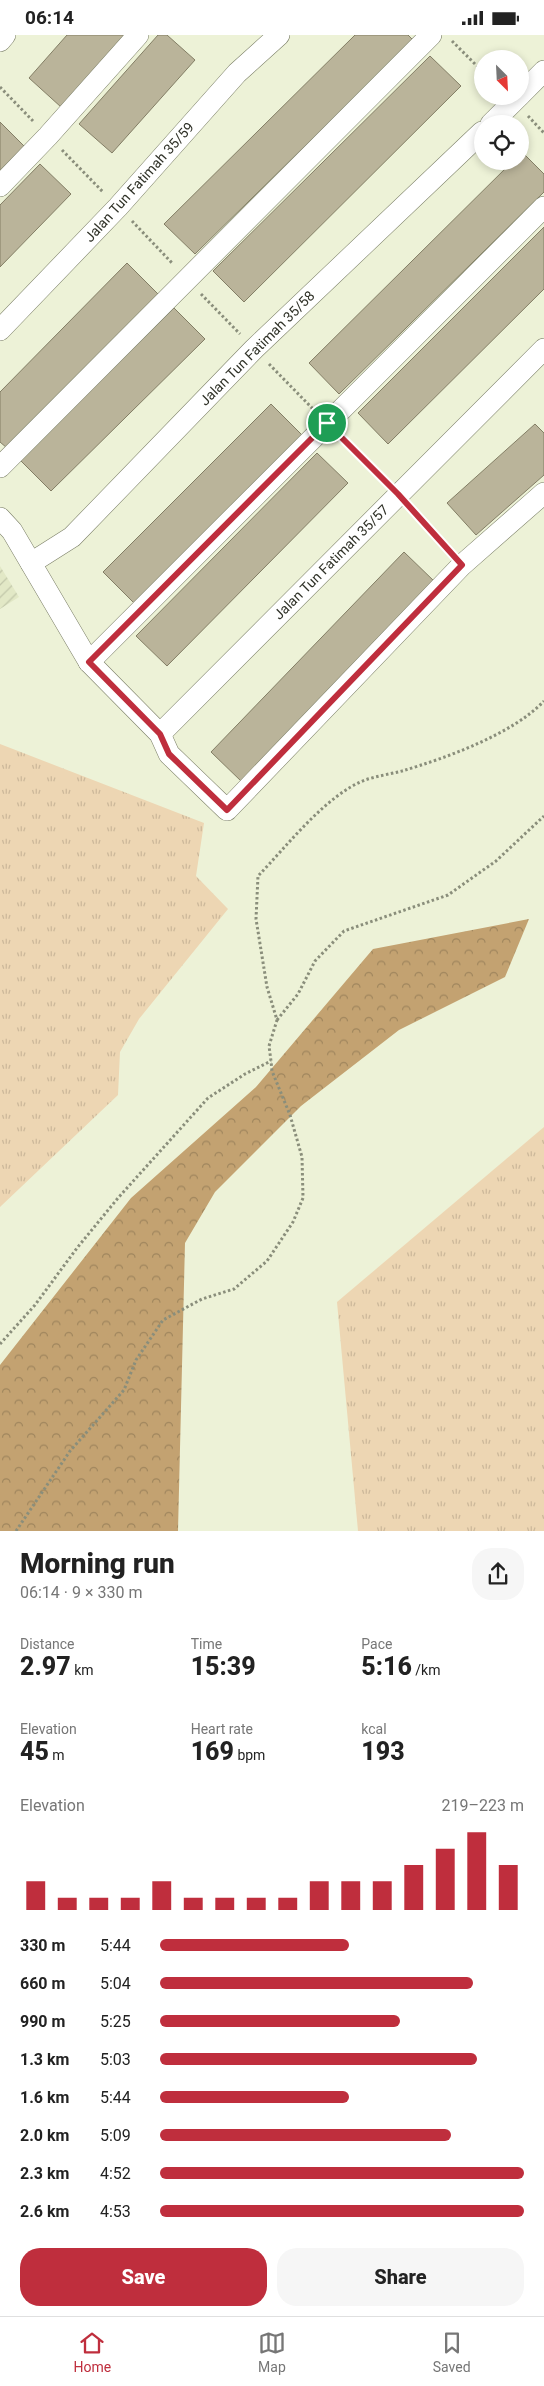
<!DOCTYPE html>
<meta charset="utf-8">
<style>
:root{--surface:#fff;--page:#f6f6f6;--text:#222;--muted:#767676;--line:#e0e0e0;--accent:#bf2e3d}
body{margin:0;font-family:Roboto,sans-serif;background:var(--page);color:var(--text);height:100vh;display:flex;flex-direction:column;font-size:19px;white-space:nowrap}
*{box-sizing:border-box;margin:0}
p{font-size:16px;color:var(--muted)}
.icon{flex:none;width:28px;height:28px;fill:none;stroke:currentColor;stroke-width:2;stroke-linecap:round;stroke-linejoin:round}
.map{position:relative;height:1496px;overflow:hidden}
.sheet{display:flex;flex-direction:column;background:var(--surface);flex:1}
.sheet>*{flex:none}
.needle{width:32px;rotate:156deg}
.controls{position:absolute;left:474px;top:15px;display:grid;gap:10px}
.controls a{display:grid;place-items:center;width:55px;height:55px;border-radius:50%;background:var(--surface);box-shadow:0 2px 8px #0003;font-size:25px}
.pin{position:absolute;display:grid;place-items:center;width:42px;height:42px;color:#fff;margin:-21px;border:2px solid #fff;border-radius:50%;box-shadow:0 1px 5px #0007}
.round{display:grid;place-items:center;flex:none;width:52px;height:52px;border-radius:20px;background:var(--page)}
.headline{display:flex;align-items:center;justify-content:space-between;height:85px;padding:0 20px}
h1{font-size:28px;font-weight:800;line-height:38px}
.stats{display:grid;grid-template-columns:repeat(3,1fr);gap:8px;height:85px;padding:5px 20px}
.stats div{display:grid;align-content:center}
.stats b{font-size:25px;font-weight:800}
.stats small{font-size:14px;font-weight:400}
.stats p{font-size:14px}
.chart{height:140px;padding:10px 20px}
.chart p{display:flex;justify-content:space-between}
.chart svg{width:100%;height:90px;margin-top:5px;stroke:var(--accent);stroke-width:6}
.action{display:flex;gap:10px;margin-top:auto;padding:10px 20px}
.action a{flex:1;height:58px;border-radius:20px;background:var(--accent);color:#fff;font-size:20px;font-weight:800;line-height:58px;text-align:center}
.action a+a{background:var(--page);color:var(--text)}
ul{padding:0 20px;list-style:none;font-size:16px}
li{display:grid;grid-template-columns:80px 60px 1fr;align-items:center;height:38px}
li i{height:12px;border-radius:6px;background:var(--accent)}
.status{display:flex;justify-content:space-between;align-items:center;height:35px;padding:0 25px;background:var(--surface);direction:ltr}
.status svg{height:14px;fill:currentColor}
.tab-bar{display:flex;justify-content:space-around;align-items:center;height:70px;border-top:1px solid var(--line);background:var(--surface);font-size:14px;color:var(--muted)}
.tab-bar a{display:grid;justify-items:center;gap:2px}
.tab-bar .active{color:var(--accent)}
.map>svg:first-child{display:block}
</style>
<div class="status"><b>06:14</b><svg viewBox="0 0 49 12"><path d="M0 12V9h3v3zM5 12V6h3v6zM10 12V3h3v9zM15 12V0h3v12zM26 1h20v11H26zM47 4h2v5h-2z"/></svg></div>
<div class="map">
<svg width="544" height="1496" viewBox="0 0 544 1496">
<defs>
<pattern id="industrial-furrows" width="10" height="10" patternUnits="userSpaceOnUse" patternTransform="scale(1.25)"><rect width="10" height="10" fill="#e2e8c6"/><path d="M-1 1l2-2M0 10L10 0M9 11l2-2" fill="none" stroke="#c2c7aa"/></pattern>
<pattern id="grass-tufts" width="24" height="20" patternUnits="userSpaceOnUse" patternTransform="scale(1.25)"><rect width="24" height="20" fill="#edd6b3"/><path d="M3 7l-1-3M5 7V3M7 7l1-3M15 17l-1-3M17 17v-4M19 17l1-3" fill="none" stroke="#ccb89a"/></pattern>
<pattern id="forest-crowns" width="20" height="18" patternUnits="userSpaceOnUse" patternTransform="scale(1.25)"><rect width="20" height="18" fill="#c3a271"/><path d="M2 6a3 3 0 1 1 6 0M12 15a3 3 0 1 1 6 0" fill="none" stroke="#9f855d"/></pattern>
</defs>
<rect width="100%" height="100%" fill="#edf2d7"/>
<polygon fill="url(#industrial-furrows)" points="0,531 19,562 0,574"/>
<g fill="url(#grass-tufts)">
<polygon points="0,709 204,788 196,841 228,874 139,984 120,1017 118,1060 0,1172"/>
<polygon points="544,1092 544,1496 358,1496 337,1267"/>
</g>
<polygon fill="url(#forest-crowns)" points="529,884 505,942 399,995 301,1071 215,1157 185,1208 178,1496 0,1496 0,1330 131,1163 256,1052 373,914"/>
<g fill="#bab49a" stroke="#837e65">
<polygon points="67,0 126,0 61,72 29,43"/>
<polygon points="158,0 167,0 195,25 112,118 79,89"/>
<polygon points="355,0 408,0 413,5 195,219 164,189"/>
<polygon points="430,21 461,51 244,267 213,236"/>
<polygon points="0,87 24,111 0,136"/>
<polygon points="522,117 544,139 544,157 339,359 309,328 513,126 520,126 520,120"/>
<polygon points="40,129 71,159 0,232 0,170"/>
<polygon points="544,192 544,254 388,409 358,378"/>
<polygon points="127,228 158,259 7,413 0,407 0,357"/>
<polygon points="174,273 205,304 51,456 20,425"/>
<polygon points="271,369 302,400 134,568 103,537"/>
<polygon points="535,389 544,398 544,440 476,500 447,468"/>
<polygon points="317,418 348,448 167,631 136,601"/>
<polygon points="404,517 435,547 242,747 211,717"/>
</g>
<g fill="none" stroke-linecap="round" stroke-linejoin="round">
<defs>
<g id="minor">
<polyline points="0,6 5,0"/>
<polyline points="520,60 544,36"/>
<polyline points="491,89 519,61"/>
<polyline points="0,151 48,101 138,0"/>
<polyline points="0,295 118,172 237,38 279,0"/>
<polyline points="0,432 431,0"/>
<polyline points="0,483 12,496 89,627 160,699 169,719 227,775 462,530 544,458"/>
<polyline points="31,528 72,502 254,314 482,97"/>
<polyline points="89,627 544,172"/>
<polyline points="160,699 544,314"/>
</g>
</defs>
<use href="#minor" stroke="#7a7e66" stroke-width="22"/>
<g stroke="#8a8e7b" stroke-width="3" stroke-dasharray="2.5 2.5" stroke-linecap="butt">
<polyline points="452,6 482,36"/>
<polyline points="0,52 33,86"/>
<polyline points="528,81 544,98"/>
<polyline points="62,115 103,157"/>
<polyline points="132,186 173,229"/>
<polyline points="201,259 240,299"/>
<polyline points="269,329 313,374"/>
<polyline points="342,404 384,445"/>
<polyline points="412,475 448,515"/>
<polyline points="277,985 298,959 315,926 344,896 448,860 496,826 544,781"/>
<polyline points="0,1309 35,1270 77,1213 118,1163 208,1063 245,1039 271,1026"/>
<path d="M16,1496L70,1416L124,1355L136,1325L163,1285L202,1264L234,1254L267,1226L293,1187L303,1163L302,1122L290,1080L272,1036L271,1026L269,1011L277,985L267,952L256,884L258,841C287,811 326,760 365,745C377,741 390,739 402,736C446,723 513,699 544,666"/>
</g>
<use href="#minor" stroke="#fff" stroke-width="21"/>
</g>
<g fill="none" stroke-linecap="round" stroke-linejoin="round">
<defs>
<polygon id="route" points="327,388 398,459 462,530 227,775 169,719 160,699 89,627"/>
</defs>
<use href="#route" stroke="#fff" stroke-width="10"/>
<use href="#route" stroke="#bf2e3d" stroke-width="6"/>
</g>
<g text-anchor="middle" stroke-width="4.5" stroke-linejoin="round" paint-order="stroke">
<g font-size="14" fill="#303228" stroke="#fff">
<text transform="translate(139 147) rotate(-48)" y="5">Jalan Tun Fatimah 35/59</text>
<text transform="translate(257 313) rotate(-45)" y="5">Jalan Tun Fatimah 35/58</text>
<text transform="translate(331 527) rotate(-45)" y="5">Jalan Tun Fatimah 35/57</text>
</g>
</g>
</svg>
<div class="controls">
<a><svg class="needle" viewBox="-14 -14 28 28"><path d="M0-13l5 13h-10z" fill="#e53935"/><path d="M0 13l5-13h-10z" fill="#767676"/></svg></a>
<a><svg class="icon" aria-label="locate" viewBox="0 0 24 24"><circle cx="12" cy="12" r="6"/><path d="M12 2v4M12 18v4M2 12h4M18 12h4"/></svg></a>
</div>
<div class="pin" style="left:327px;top:388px;background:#1e9e55"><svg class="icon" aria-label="arrive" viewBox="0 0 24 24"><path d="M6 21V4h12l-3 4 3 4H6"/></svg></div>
</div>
<section class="sheet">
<div class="headline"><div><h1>Morning run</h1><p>06:14 · 9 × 330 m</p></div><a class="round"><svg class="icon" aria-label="share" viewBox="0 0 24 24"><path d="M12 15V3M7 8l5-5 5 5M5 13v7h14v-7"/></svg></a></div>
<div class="stats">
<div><p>Distance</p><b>2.97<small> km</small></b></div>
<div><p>Time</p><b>15:39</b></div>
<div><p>Pace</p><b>5:16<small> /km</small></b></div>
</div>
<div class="stats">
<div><p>Elevation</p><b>45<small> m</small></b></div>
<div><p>Heart rate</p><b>169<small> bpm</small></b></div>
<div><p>kcal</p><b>193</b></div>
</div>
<div class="chart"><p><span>Elevation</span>219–223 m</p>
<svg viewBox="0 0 160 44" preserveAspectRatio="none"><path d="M5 44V30M15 44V38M25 44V38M35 44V38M45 44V30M55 44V38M65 44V38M75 44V38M85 44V38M95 44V30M105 44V30M115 44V30M125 44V22M135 44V14M145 44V6M155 44V22"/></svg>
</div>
<ul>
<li><b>330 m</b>5:44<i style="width:52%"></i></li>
<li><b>660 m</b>5:04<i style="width:86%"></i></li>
<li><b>990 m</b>5:25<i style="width:66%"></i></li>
<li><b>1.3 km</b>5:03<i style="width:87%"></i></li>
<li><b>1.6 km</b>5:44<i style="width:52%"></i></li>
<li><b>2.0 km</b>5:09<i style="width:80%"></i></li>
<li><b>2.3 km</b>4:52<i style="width:100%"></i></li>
<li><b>2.6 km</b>4:53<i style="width:100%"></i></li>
</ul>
<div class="action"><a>Save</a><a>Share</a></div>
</section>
<nav class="tab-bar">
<a class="active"><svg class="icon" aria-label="home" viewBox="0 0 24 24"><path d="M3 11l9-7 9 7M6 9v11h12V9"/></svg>Home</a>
<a><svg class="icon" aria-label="map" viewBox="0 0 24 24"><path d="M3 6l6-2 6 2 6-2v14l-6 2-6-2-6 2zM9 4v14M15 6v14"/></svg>Map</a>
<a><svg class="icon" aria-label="saved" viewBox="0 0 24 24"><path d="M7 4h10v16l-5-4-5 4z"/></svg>Saved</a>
</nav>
